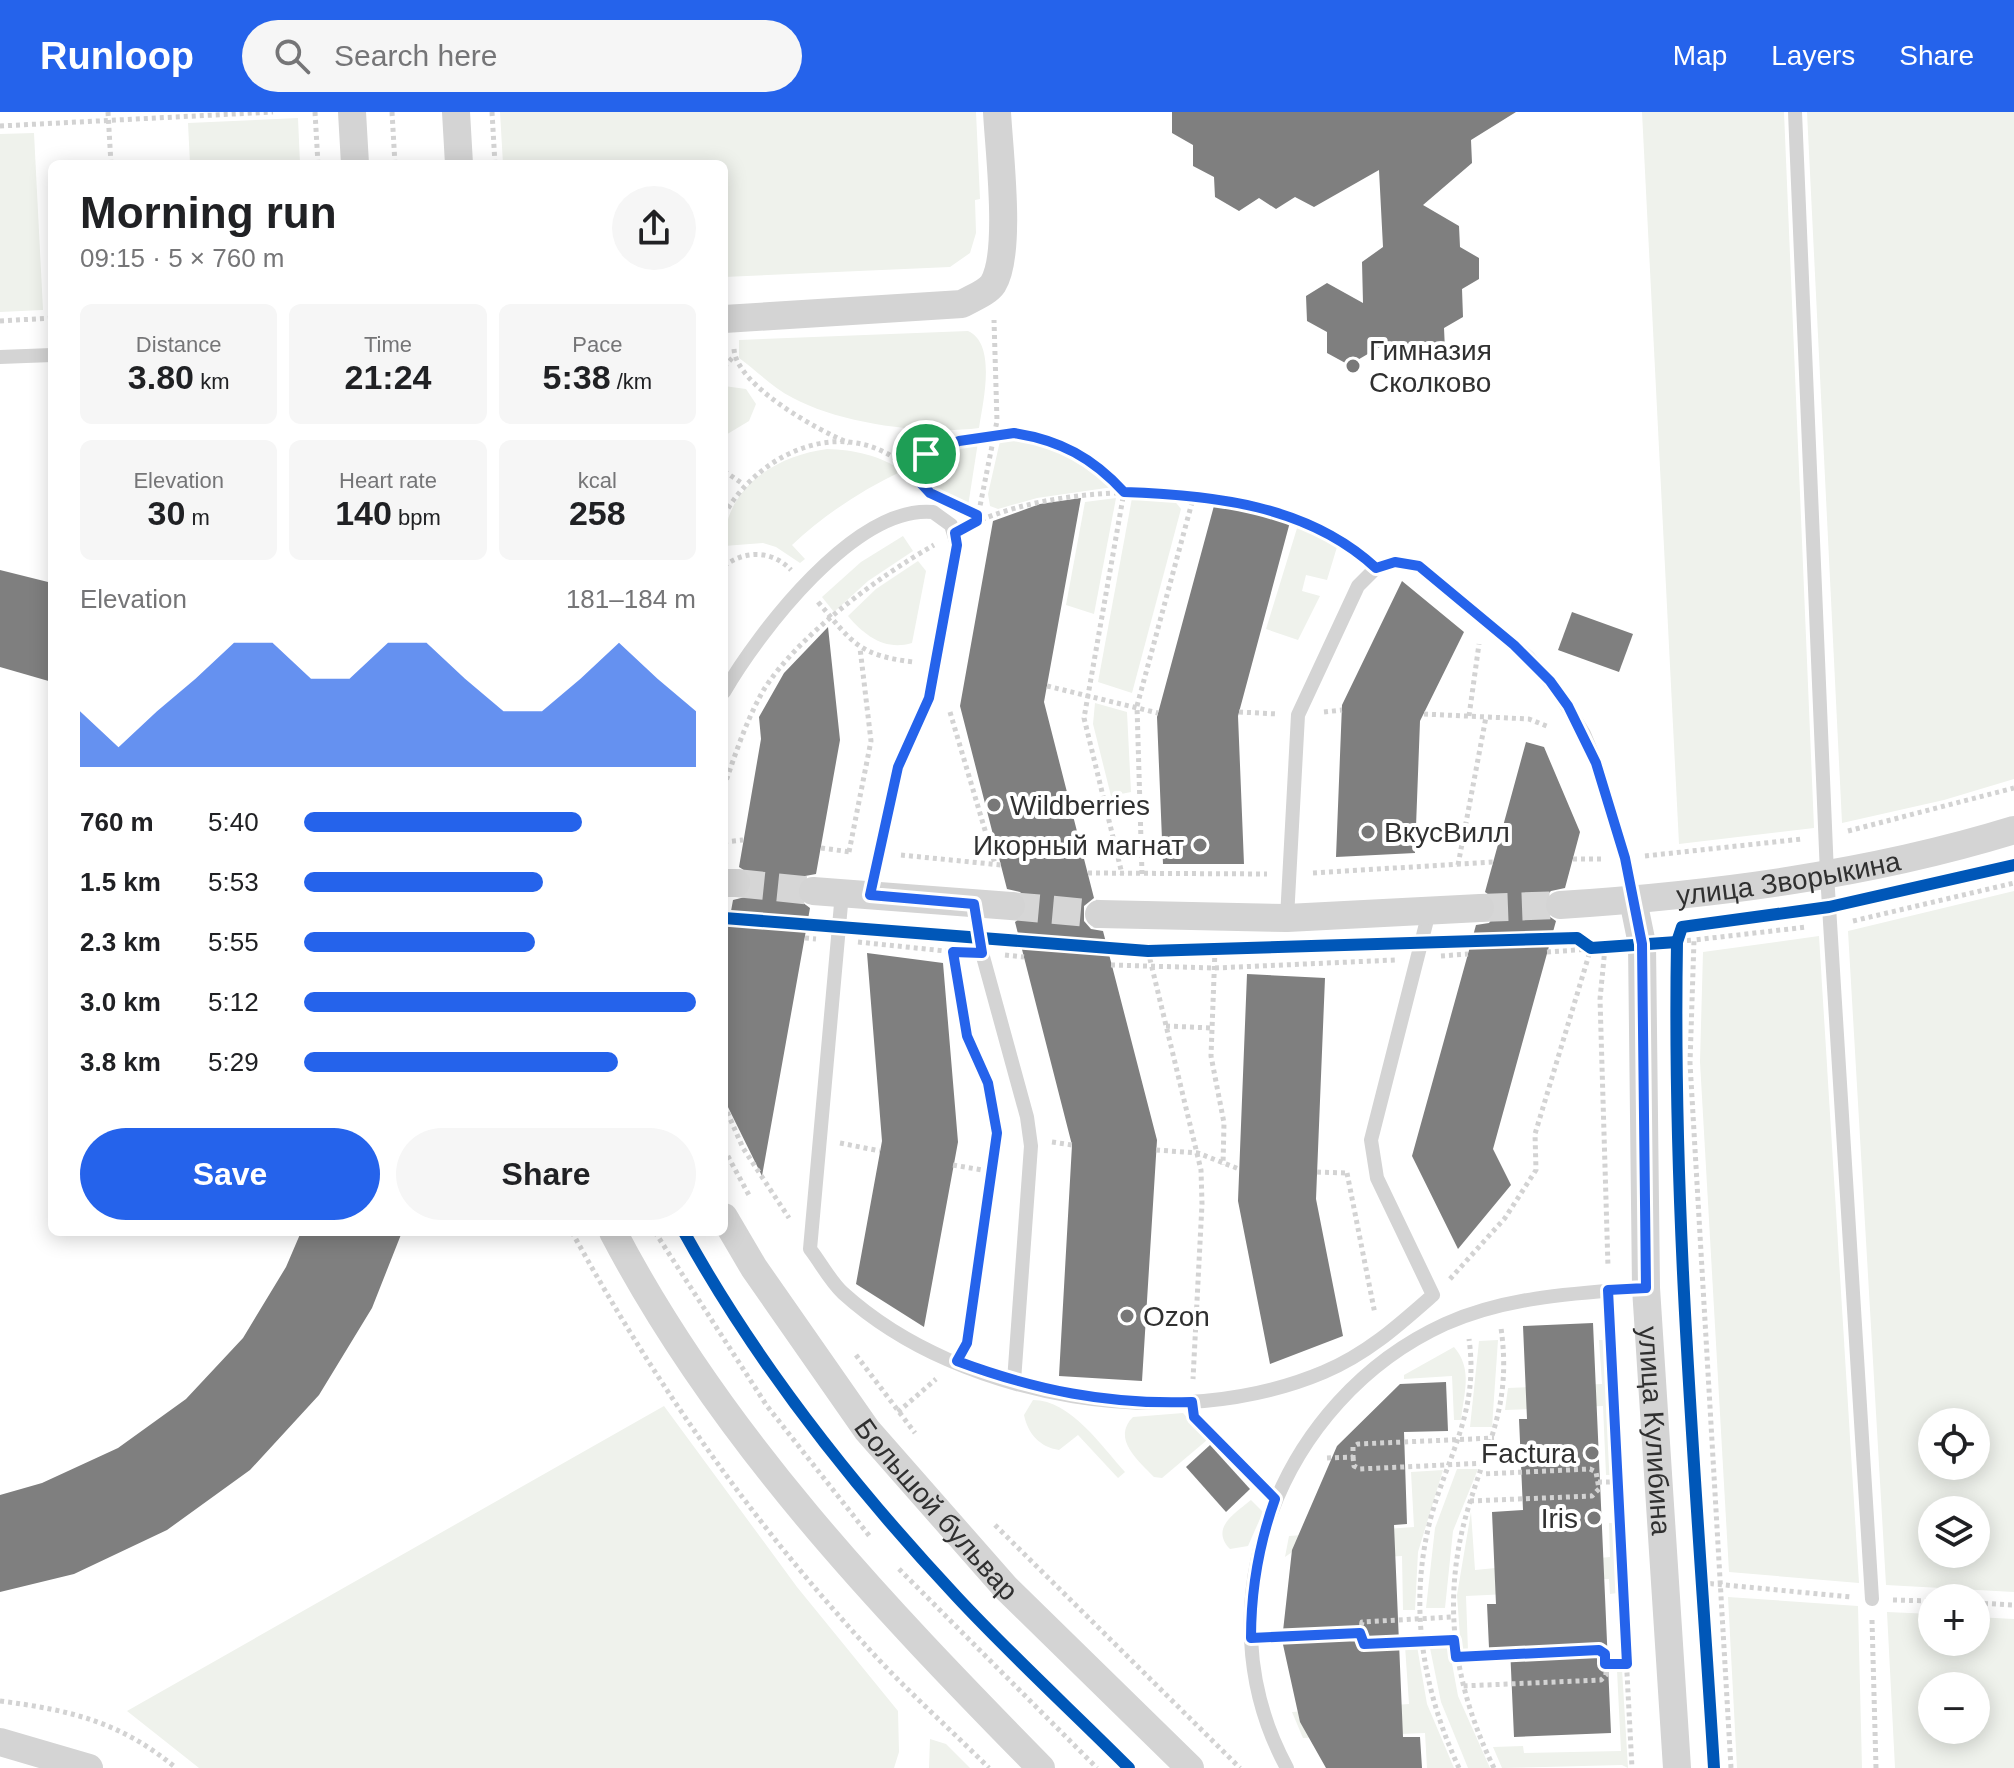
<!DOCTYPE html>
<meta charset="utf-8">
<style>
:root{--surface:#fff;--page:#f6f6f6;--text:#202124;--muted:#757577;--accent:#2563eb}
body{margin:0;font-family:Helvetica,sans-serif;background:var(--page);color:var(--text);height:100vh;display:flex;flex-direction:column;font-size:30px;white-space:nowrap}
*{box-sizing:border-box;margin:0}
p{font-size:26px;color:var(--muted)}
.icon{flex:none;width:44px;height:44px;fill:none;stroke:currentColor;stroke-width:2;stroke-linecap:round;stroke-linejoin:round}
.map{position:relative;flex:1;overflow:hidden}
.details{position:absolute;left:48px;top:48px;width:680px;height:1076px;display:flex;flex-direction:column;background:var(--surface);border-radius:12px;box-shadow:0 4px 20px #0003}
.details>*{flex:none}
.controls{position:absolute;left:1918px;top:1296px;display:grid;gap:16px}
.controls a{display:grid;place-items:center;width:72px;height:72px;border-radius:50%;background:var(--surface);box-shadow:0 4px 20px #0003;font-size:40px}
.pin{position:absolute;display:grid;place-items:center;width:68px;height:68px;color:#fff;margin:-34px;border:4px solid #fff;border-radius:50%;box-shadow:0 2px 8px #0007}
.round{display:grid;place-items:center;flex:none;width:84px;height:84px;border-radius:42px;background:var(--page)}
.overview{display:flex;align-items:center;justify-content:space-between;height:136px;padding:0 32px}
h1{font-size:44px;font-weight:700;line-height:60px}
.metrics{display:grid;grid-template-columns:repeat(3,1fr);gap:12px;height:136px;padding:8px 32px}
.metrics div{display:grid;align-content:center;border-radius:12px;background:var(--page);text-align:center}
.metrics b{font-size:34px;font-weight:700}
.metrics small{font-size:22px;font-weight:400}
.metrics p{font-size:22px}
.chart{height:224px;padding:16px 32px}
.chart p{display:flex;justify-content:space-between}
.chart svg{width:100%;height:144px;margin-top:8px;fill:var(--accent);opacity:.7}
.button{display:flex;gap:16px;margin-top:auto;padding:16px 32px}
.button a{flex:1;height:92px;border-radius:48px;background:var(--accent);color:#fff;font-size:32px;font-weight:700;line-height:92px;text-align:center}
.button a+a{background:var(--page);color:var(--text)}
ul{padding:0 32px;list-style:none;font-size:26px}
li{display:grid;grid-template-columns:128px 96px 1fr;align-items:center;height:60px}
li i{height:20px;border-radius:10px;background:var(--accent)}
header{display:flex;align-items:center;gap:48px;box-sizing:border-box;height:112px;padding:0 40px;background:var(--accent);color:#fff}
header strong{font-size:38px}
nav{display:flex;gap:44px;margin-inline-start:auto;font-size:28px}
.search{width:560px;height:72px;background:var(--page);display:flex;align-items:center;gap:20px;box-sizing:border-box;padding:0 28px;border-radius:44px;color:var(--muted);font-size:30px}
.map>svg:first-child{display:block}
</style>
<header>
<strong>Runloop</strong>
<div class="search"><svg class="icon" aria-label="search" viewBox="0 0 24 24"><circle cx="10" cy="10" r="6"/><path d="M15 15l6 6"/></svg>Search here</div>
<nav><a>Map</a><a>Layers</a><a>Share</a></nav>
</header>
<div class="map">
<svg width="2014" height="1656" viewBox="0 0 2014 1656">
<rect width="100%" height="100%" fill="#fff"/>
<g fill="#eff2ec" fill-rule="evenodd">
<polygon points="500,0 976,0 980,87 975,88 976,121 970,141 950,155 724,165 724,52 503,52"/>
<polygon points="1642,0 1784,0 1814,716 1679,732"/>
<polygon points="1807,0 2014,0 2014,667 1944,688 1842,711"/>
<polygon points="298,6 300,52 190,52 188,11"/>
<polygon points="34,21 43,198 0,200 0,22"/>
<path d="M968,219C997,232 983,290 979,316C926,323 841,312 793,286C773,276 757,259 739,246V228Z"/>
<polygon points="724,274 746,277 756,292 749,309 724,324"/>
<path d="M1000,329C1041,327 1085,342 1113,375L1037,386L998,397L990,394L988,382Z"/>
<polygon points="978,330 968,394 941,382 914,356 943,339"/>
<path d="M827,337C854,338 880,343 902,359C862,378 825,402 792,433L805,447L800,451L776,435L763,431L724,434C724,376 775,344 827,337Z"/>
<polygon points="1116,386 1094,502 1066,493 1085,390"/>
<polygon points="1132,386 1173,387 1181,397 1132,581 1098,570"/>
<polygon points="1298,413 1330,424 1337,435 1327,468 1306,463 1302,479 1320,484 1298,528 1266,517"/>
<polygon points="903,424 913,439 868,469 834,500 822,485 861,450"/>
<path d="M918,449L926,459L912,531C885,539 865,524 848,504L876,477Z"/>
<polygon points="1095,591 1127,600 1131,680 1111,684 1093,612"/>
<path d="M2014,779V1480L1886,1473L1848,819ZM1932,1310H1976V1354H1932ZM1932,1398H1976V1442H1932Z"/>
<polygon points="1819,824 1859,1471 1729,1460 1700,950 1703,840"/>
<polygon points="1498,1228 1492,1315 1470,1315 1479,1229"/>
<polygon points="1599,1228 1604,1228 1611,1363 1606,1363 1603,1294 1505,1298 1508,1276 1602,1272"/>
<path d="M1454,1235C1473,1257 1464,1281 1461,1308H1454L1452,1264L1404,1267V1263Z"/>
<path d="M1033,1288C1071,1288 1102,1335 1125,1360L1118,1366L1078,1323L1059,1338C1040,1335 1028,1322 1024,1303Z"/>
<polygon points="664,1294 797,1475 898,1599 899,1640 894,1656 199,1656 127,1599"/>
<path d="M1183,1301L1207,1328L1162,1366L1154,1365C1139,1349 1111,1327 1133,1305Z"/>
<polygon points="1457,1357 1478,1357 1453,1419 1445,1496 1426,1496 1435,1416"/>
<polygon points="1443,1358 1418,1440 1415,1498 1403,1498 1402,1444 1329,1448 1292,1440 1285,1445 1289,1424 1414,1415 1411,1360"/>
<path d="M1251,1388L1263,1400L1248,1434L1230,1437C1210,1416 1234,1402 1251,1388Z"/>
<polygon points="1471,1400 1475,1458 1610,1445 1609,1411 1614,1411 1617,1481 1610,1482 1609,1467 1549,1469 1508,1482 1466,1484 1468,1539 1461,1539 1457,1483"/>
<polygon points="1728,1485 1858,1494 1862,1656 1737,1656"/>
<path d="M1887,1500L1932,1502V1530H1976V1505L2014,1507V1656H1895ZM1932,1574H1976V1618H1932Z"/>
<polygon points="1405,1534 1417,1534 1427,1592 1454,1656 1427,1656 1425,1621 1303,1626 1292,1600 1409,1592"/>
<polygon points="1449,1535 1458,1584 1490,1656 1468,1656 1441,1590 1430,1536"/>
<polygon points="1622,1557 1628,1656 1622,1653 1502,1656 1493,1635 1523,1634 1524,1641 1621,1639 1617,1558"/>
<polygon points="930,1627 946,1632 970,1656 929,1656"/>
</g>
<g fill="#7f7f7f">
<polygon points="1172,0 1516,0 1471,28 1472,51 1423,93 1459,114 1460,135 1479,146 1479,167 1462,177 1463,205 1444,216 1445,238 1426,249 1390,229 1349,253 1327,241 1327,220 1307,209 1306,184 1327,171 1363,191 1362,150 1383,135 1379,58 1314,95 1295,85 1276,97 1259,86 1239,99 1215,85 1214,65 1193,54 1193,33 1172,21"/>
<polygon points="1081,386 1044,590 1094,786 1084,794 1084,809 1091,817 1103,819 1157,1028 1142,1269 1059,1264 1072,1033 1015,810 1025,803 1027,787 1020,780 1007,777 960,594 993,409 1040,392"/>
<polygon points="1215,390 1290,410 1238,604 1244,752 1163,752 1157,605"/>
<polygon points="0,458 52,471 52,570 0,555"/>
<polygon points="1402,469 1464,520 1420,609 1415,741 1336,745 1342,593"/>
<polygon points="1572,500 1633,522 1619,560 1558,538"/>
<polygon points="828,515 840,628 816,762 805,764 796,777 798,787 810,796 762,1064 724,987 724,838 733,788 745,785 753,772 750,762 739,755 761,627 759,605 784,561"/>
<polygon points="1526,630 1544,635 1580,720 1565,776 1551,779 1544,786 1546,802 1556,809 1493,1037 1511,1073 1458,1137 1412,1044 1476,813 1489,811 1495,803 1495,787 1485,780"/>
<polygon points="867,841 943,851 958,1030 924,1215 856,1172 882,1029"/>
<polygon points="1247,862 1325,866 1316,1087 1343,1224 1270,1252 1238,1089"/>
<polygon points="301,1120 402,1120 372,1196 319,1283 250,1358 167,1418 74,1462 0,1480 0,1383 42,1371 118,1336 186,1287 243,1226 286,1155"/>
<polygon points="1593,1211 1611,1621 1514,1625 1510,1535 1489,1536 1487,1492 1496,1492 1492,1400 1523,1398 1519,1307 1527,1307 1523,1214"/>
<polygon points="1446,1270 1448,1319 1404,1320 1407,1412 1394,1413 1403,1625 1420,1625 1422,1656 1326,1656 1300,1610 1282,1528 1292,1438 1337,1334 1400,1272"/>
<polygon points="1210,1333 1250,1377 1226,1400 1186,1355"/>
</g>
<g fill="none" stroke-linecap="round" stroke-linejoin="round">
<g stroke="#d6d6d6" stroke-width="28" stroke-dasharray="28 14" stroke-linecap="butt">
<polyline points="736,771 813,779"/>
<polyline points="1011,794 1099,802"/>
<polyline points="1480,796 1560,793"/>
</g>
<g stroke="#d3d3d3" stroke-width="5" stroke-dasharray="4 4" stroke-linecap="butt">
<polyline points="108,0 111,52"/>
<polyline points="315,0 318,52"/>
<polyline points="392,0 395,52"/>
<polyline points="492,0 495,52"/>
<polyline points="0,14 273,0"/>
<polyline points="0,209 52,206"/>
<path d="M734,237C736,273 817,318 849,331"/>
<polyline points="724,255 734,244"/>
<path d="M905,354C986,308 1058,308 1124,380L1084,606L1122,762"/>
<polyline points="724,359 743,372"/>
<path d="M724,403C756,345 834,305 896,347C908,355 916,369 927,378"/>
<polyline points="977,409 997,309 994,208"/>
<path d="M974,411C1076,364 1270,369 1360,441"/>
<path d="M724,454C745,438 772,438 791,458"/>
<path d="M818,490C853,531 858,543 913,550"/>
<polyline points="1047,574 1158,601"/>
<polyline points="950,600 995,752"/>
<polyline points="1239,600 1278,602"/>
<polyline points="1324,600 1342,598"/>
<polyline points="1424,602 1529,607 1549,615"/>
<polyline points="1469,604 1479,532"/>
<path d="M724,675C735,643 746,609 763,579C797,524 878,465 934,433"/>
<polyline points="1848,719 2014,676"/>
<polyline points="724,730 743,728"/>
<polyline points="821,736 851,740"/>
<polyline points="849,740 871,629 860,536"/>
<polyline points="901,743 1001,753"/>
<polyline points="1645,744 1802,727"/>
<polyline points="1573,747 1604,747"/>
<polyline points="1458,753 1486,605"/>
<polyline points="1088,761 1267,762"/>
<polyline points="1313,761 1493,750"/>
<polyline points="1142,762 1137,594 1194,383"/>
<polyline points="1853,809 2014,771"/>
<polyline points="724,819 727,819"/>
<polyline points="805,826 816,827"/>
<polyline points="858,830 955,840"/>
<polyline points="1671,830 1694,828"/>
<polyline points="1605,836 1600,887 1608,1155"/>
<polyline points="1215,838 1211,944 1224,1011 1223,1053"/>
<polyline points="1148,839 1201,1058 1202,1092 1193,1267"/>
<polyline points="953,840 967,924 988,971 997,1021 967,1229"/>
<polyline points="1547,840 1606,836"/>
<polyline points="1005,843 1024,845"/>
<polyline points="1441,844 1468,842"/>
<polyline points="1111,853 1215,856 1395,848"/>
<polyline points="1166,914 1212,916"/>
<polyline points="724,993 743,1036 789,1106"/>
<polyline points="1052,1030 1072,1033"/>
<polyline points="840,1031 880,1039"/>
<polyline points="724,1037 750,1085"/>
<polyline points="1156,1038 1198,1041 1239,1057"/>
<polyline points="953,1053 994,1060"/>
<polyline points="1317,1060 1348,1061"/>
<polyline points="1347,1061 1375,1202"/>
<path d="M572,1120C654,1270 752,1410 868,1536C906,1578 949,1616 989,1656"/>
<polyline points="655,1120 767,1294 871,1426"/>
<polyline points="1450,1167 1505,1106 1536,1058 1535,1022 1591,836"/>
<polyline points="1608,1201 1632,1656"/>
<polyline points="856,1243 915,1321"/>
<polyline points="898,1300 936,1267"/>
<polyline points="1203,1313 1260,1372"/>
<polyline points="1353,1345 1354,1354 1360,1357 1486,1351"/>
<polyline points="1327,1346 1353,1345 1353,1335 1358,1332 1494,1326"/>
<polyline points="1598,1370 1617,1370"/>
<polyline points="1470,1389 1592,1384 1599,1377 1596,1360 1590,1357 1482,1362"/>
<polyline points="995,1413 1240,1656"/>
<polyline points="899,1457 1097,1656"/>
<polyline points="1694,1470 1851,1485"/>
<polyline points="1893,1488 1932,1489"/>
<polyline points="1976,1491 2014,1493"/>
<polyline points="1872,1508 1876,1656"/>
<polyline points="1360,1521 1362,1510 1452,1505"/>
<polyline points="1272,1525 1360,1521 1364,1532 1453,1529"/>
<polyline points="1456,1545 1599,1538 1605,1542 1606,1563 1601,1568 1462,1574"/>
<polyline points="1605,1552 1627,1552"/>
<path d="M0,1589C70,1598 121,1610 176,1656"/>
<path d="M1459,1656C1422,1576 1408,1492 1431,1405C1449,1341 1479,1298 1469,1227"/>
<path d="M1494,1656C1454,1574 1441,1490 1467,1400C1487,1331 1512,1294 1501,1216"/>
<polyline points="1731,1656 1690,951 1694,828 1807,815"/>
</g>
<g stroke="#d4d4d4" stroke-width="14">
<polyline points="1795,0 1827,762 1872,1487"/>
<polyline points="0,245 52,243"/>
<path d="M724,580C759,520 855,393 933,400L951,413L957,433L929,586L898,655L870,783"/>
<path d="M842,781L810,1137C821,1151 830,1169 843,1181C962,1289 1178,1322 1324,1260C1367,1242 1399,1213 1433,1183L1377,1066L1371,1028L1429,800"/>
<polyline points="974,792 982,841 1027,1005 1031,1034 1014,1269"/>
<polyline points="1287,806 1298,603 1358,474 1376,456 1395,450 1419,454 1528,545 1558,580 1584,622 1596,651 1625,746 1633,788"/>
<path d="M1287,1656C1198,1493 1281,1287 1445,1212C1508,1184 1578,1181 1646,1176"/>
</g>
<g stroke="#d4d4d4" stroke-width="28">
<polyline points="352,0 355,52"/>
<polyline points="456,0 459,52"/>
<path d="M724,207L962,192C972,186 987,181 993,172C1012,141 999,39 997,0"/>
<polyline points="724,771 736,771"/>
<polyline points="813,779 1011,794"/>
<path id="s1" d="M1633,788L1642,832L1646,1176L1677,1656"/>
<path id="s2" d="M1560,793C1712,783 1868,763 2014,718"/>
<polyline points="1099,802 1287,806 1480,796"/>
<path id="s3" d="M724,1105L754,1156L867,1318L1005,1475L1190,1656"/>
<path d="M613,1120C720,1325 881,1493 1041,1656"/>
<polyline points="0,1630 89,1656"/>
</g>
<defs>
<g id="cycleway">
<polyline points="724,806 1148,839 1577,826 1591,836 1677,830"/>
<path d="M684,1120C757,1252 854,1375 957,1485C1012,1544 1072,1599 1129,1656"/>
<path d="M1714,1656C1697,1381 1672,1105 1677,830L1682,815L1829,795L2014,753"/>
</g>
</defs>
<use href="#cycleway" stroke="#fff" stroke-width="17"/>
<use href="#cycleway" stroke="#0057b8" stroke-width="12"/>
</g>
<g fill="none" stroke-linecap="round" stroke-linejoin="round">
<defs>
<path id="route" d="M1014,321C1060,328 1093,346 1124,380C1213,383 1308,393 1376,456L1395,450L1419,454L1514,533L1550,569L1568,594L1596,651L1625,746L1642,832L1646,1176L1608,1178L1627,1552H1605V1542L1599,1538L1456,1545L1454,1528L1364,1532L1360,1521L1251,1526C1251,1477 1259,1432 1275,1387L1194,1305L1192,1290C1108,1293 1035,1278 957,1249L967,1231L997,1021L988,971L967,924L953,840L982,841L974,792L870,783L898,655L929,586L957,433L955,421L977,409V403L930,381L905,354L959,329Z"/>
</defs>
<use href="#route" stroke="#fff" stroke-width="16"/>
<use href="#route" stroke="#2563eb" stroke-width="10"/>
</g>
<g fill="#787878" stroke="#fff" stroke-width="3">
<circle cx="1353" cy="254" r="8"/>
<circle cx="994" cy="693" r="8"/>
<circle cx="1368" cy="720" r="8"/>
<circle cx="1200" cy="733" r="8"/>
<circle cx="1127" cy="1204" r="8"/>
<circle cx="1592" cy="1341" r="8"/>
<circle cx="1594" cy="1406" r="8"/>
</g>
<g text-anchor="middle" stroke-width="8" stroke-linejoin="round" paint-order="stroke">
<g font-size="28" fill="#303030" stroke="#fff" text-anchor="start">
<text x="1369" y="248">Гимназия<tspan x="1369" dy="32">Сколково</tspan></text>
<text x="1010" y="703">Wildberries</text>
<text x="1384" y="730">ВкусВилл</text>
<text x="1184" y="743" text-anchor="end">Икорный магнат</text>
<text x="1143" y="1214">Ozon</text>
<text x="1576" y="1351" text-anchor="end">Factura</text>
<text x="1578" y="1416" text-anchor="end">Iris</text>
</g>
<g font-size="28" fill="#303030" stroke="#fff">
<text dy="10" stroke="none"><textPath href="#s2" startOffset="230">улица Зворыкина</textPath></text>
<text dy="10" stroke="none"><textPath href="#s1" startOffset="532">улица Кулибина</textPath></text>
<text dy="10" stroke="none"><textPath href="#s3" startOffset="362">Большой бульвар</textPath></text>
</g>
</g>
</svg>
<div class="controls">
<a><svg class="icon" aria-label="locate" viewBox="0 0 24 24"><circle cx="12" cy="12" r="6"/><path d="M12 2v4M12 18v4M2 12h4M18 12h4"/></svg></a>
<a><svg class="icon" aria-label="layers" viewBox="0 0 24 24"><path d="M12 4l9 5-9 5-9-5zM3 14l9 5 9-5"/></svg></a>
<a>+</a>
<a>−</a>
</div>
<div class="pin" style="left:926px;top:342px;background:#1e9e55"><svg class="icon" aria-label="arrive" viewBox="0 0 24 24"><path d="M6 21V4h12l-3 4 3 4H6"/></svg></div>
<section class="details">
<div class="overview"><div><h1>Morning run</h1><p>09:15 · 5 × 760 m</p></div><a class="round"><svg class="icon" aria-label="share" viewBox="0 0 24 24"><path d="M12 15V3M7 8l5-5 5 5M5 13v7h14v-7"/></svg></a></div>
<div class="metrics">
<div><p>Distance</p><b>3.80<small> km</small></b></div>
<div><p>Time</p><b>21:24</b></div>
<div><p>Pace</p><b>5:38<small> /km</small></b></div>
</div>
<div class="metrics">
<div><p>Elevation</p><b>30<small> m</small></b></div>
<div><p>Heart rate</p><b>140<small> bpm</small></b></div>
<div><p>kcal</p><b>258</b></div>
</div>
<div class="chart"><p><span>Elevation</span>181–184 m</p>
<svg viewBox="0 0 160 44" preserveAspectRatio="none"><path d="M0 44V27L10 38L20 27L30 17L40 6L50 6L60 17L70 17L80 6L90 6L100 17L110 27L120 27L130 17L140 6L150 17L160 27V44z"/></svg>
</div>
<ul>
<li><b>760 m</b>5:40<i style="width:71%"></i></li>
<li><b>1.5 km</b>5:53<i style="width:61%"></i></li>
<li><b>2.3 km</b>5:55<i style="width:59%"></i></li>
<li><b>3.0 km</b>5:12<i style="width:100%"></i></li>
<li><b>3.8 km</b>5:29<i style="width:80%"></i></li>
</ul>
<div class="button"><a>Save</a><a>Share</a></div>
</section>
</div>
